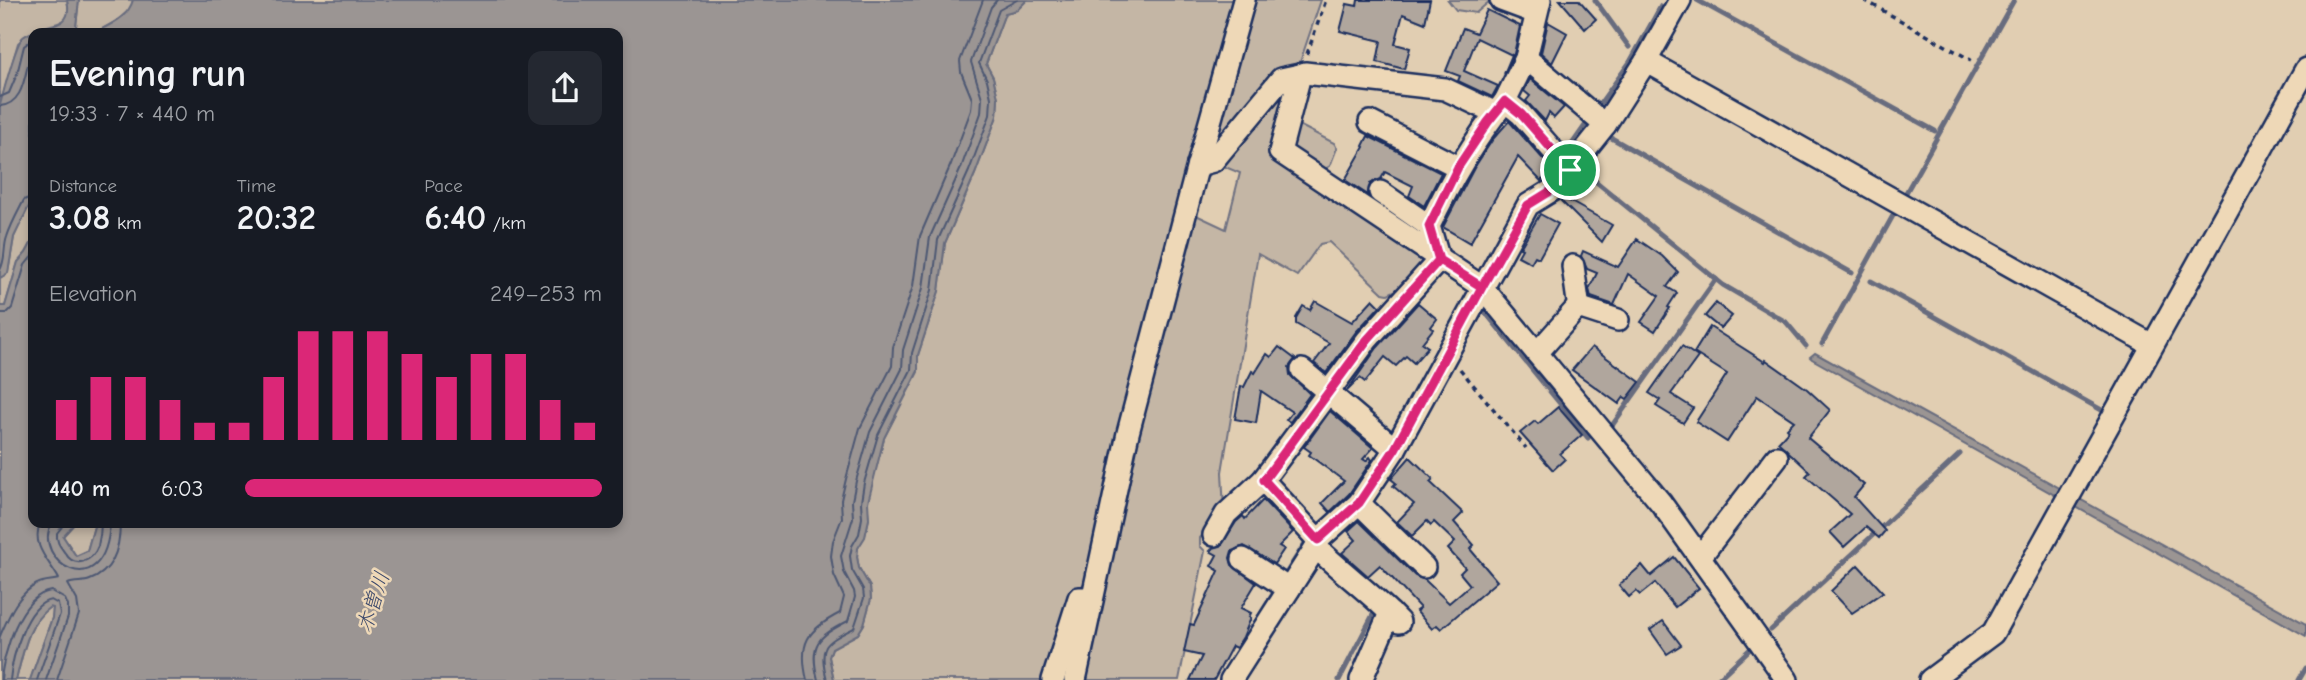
<!DOCTYPE html>
<meta charset="utf-8">
<style>
:root{--surface:#171b24;--page:#242831;--text:#f1f3f6;--muted:#9ea1a6;--accent:#db2777}
body{margin:0;font-family:"Comic Neue","Klee One",sans-serif;background:var(--page);color:var(--text);height:100vh;display:flex;flex-direction:column;font-size:26px;white-space:nowrap}
*{box-sizing:border-box;margin:0}
p{font-size:23px;color:var(--muted)}
.icon{flex:none;width:38px;height:38px;fill:none;stroke:currentColor;stroke-width:2;stroke-linecap:round;stroke-linejoin:round}
.map{position:relative;flex:1;overflow:hidden}
.side{position:absolute;left:28px;top:28px;width:595px;height:500px;display:flex;flex-direction:column;background:var(--surface);border-radius:14px;box-shadow:0 4px 10px #0003}
.side>*{flex:none}
.pin{position:absolute;display:grid;place-items:center;width:60px;height:60px;color:#fff;margin:-30px;border:4px solid #fff;border-radius:50%;box-shadow:0 2px 7px #0007}
.round{display:grid;place-items:center;flex:none;width:74px;height:74px;border-radius:14px;background:var(--page)}
.summary{display:flex;align-items:center;justify-content:space-between;height:119px;padding:0 21px}
h1{font-size:38px;font-weight:600;line-height:52px}
.metrics{display:grid;grid-template-columns:repeat(3,1fr);gap:10px;height:119px;padding:7px 21px}
.metrics div{display:grid;align-content:center}
.metrics b{font-size:35px;font-weight:600}
.metrics small{font-size:19px;font-weight:400}
.metrics p{font-size:19px}
.chart{height:196px;padding:14px 21px}
.chart p{display:flex;justify-content:space-between}
.chart svg{width:100%;height:126px;margin-top:7px;stroke:var(--accent);stroke-width:6}
ul{padding:0 21px;list-style:none;font-size:23px}
li{display:grid;grid-template-columns:112px 84px 1fr;align-items:center;height:52px}
li i{height:18px;border-radius:9px;background:var(--accent)}
.map>svg:first-child{display:block}
</style>
<div class="map">
<svg width="2306" height="680" viewBox="0 0 2306 680">
<rect width="100%" height="100%" fill="#e1ceb2"/>
<filter id="ink" filterUnits="userSpaceOnUse"><feTurbulence type="fractalNoise" baseFrequency=".0143" numOctaves="2"/><feDisplacementMap in="SourceGraphic" scale="14" xChannelSelector="R" yChannelSelector="G"/><feConvolveMatrix kernelMatrix="1 2 1 2 8 2 1 2 1" color-interpolation-filters="sRGB"/></filter>
<g filter="url(#ink)">
<g fill="#c4b6a5" stroke="#707282" stroke-width="2">
<path d="M0,0H67C73,25 60,21 42,28C33,31 25,37 18,43L0,105Z"/>
<polygon points="79,0 133,0 131,9 115,22 95,33 79,33 76,26"/>
<polygon points="1027,0 1236,0 1086,581 1073,597 1047,680 834,680 829,657 832,648 858,634 864,624 871,599 870,587 859,568 857,557 858,548 865,536 869,519 867,502 884,438 918,372 918,355 939,291 945,243 975,174 997,116 998,98 993,77 986,64 1005,13 1017,10"/>
<polygon points="1252,0 1321,0 1297,71 1207,156"/>
<polygon points="1448,0 1491,0 1476,13 1456,10"/>
<polygon points="1288,82 1275,157 1431,260 1401,294 1394,291 1388,294 1383,293 1329,242 1320,244 1297,276 1258,254 1222,472 1224,511 1200,538 1200,546 1205,551 1179,680 1084,680 1134,442 1194,214 1226,229 1240,173 1216,163"/>
<polygon points="1293,122 1334,143 1337,148 1330,166 1323,170 1285,150"/>
<polygon points="30,203 33,203 33,240 26,253 18,262 5,306 0,306 0,278 8,273 14,237"/>
<polygon points="75,523 95,523 87,551 76,556 63,536"/>
<path d="M50,607L53,608L52,618L30,680H16C23,654 27,623 50,607Z"/>
</g>
<g fill="#9b9593" stroke="#686c7e" stroke-width="2">
<path d="M67,0H79L76,26L79,33H33V203L30,204L14,237L8,273L0,278V105C3,94 16,42 23,37C41,23 75,32 67,0Z"/>
<path d="M133,0H1027L1017,10L1005,13L986,64L993,77L998,98L997,116L975,174L945,243L939,291L918,355V371L884,438L868,502L869,519L865,537L858,548L857,557L859,568L870,587L871,599L864,624L858,634L832,648L829,657L834,680H30L52,618L53,608L50,607C27,623 23,654 16,680H0V306H5L18,262L26,253L33,240V523H75L63,536L76,556L87,551L95,523H618V33H95C110,24 128,18 133,0Z"/>
<polygon points="1815,353 2306,624 2306,636 1812,359 1810,357"/>
</g>
<g fill="none" stroke-linecap="round" stroke-linejoin="round">
<g stroke="#4e5873" stroke-width="2">
<polyline points="0,97 9,93 17,74 24,46 33,39"/>
<path d="M0,106C27,104 24,67 33,49"/>
<path d="M0,270C6,260 3,248 7,237C11,224 18,212 24,200L33,196"/>
<polyline points="0,313 7,313 12,308 25,265 33,255"/>
<path d="M52,523C30,560 105,609 110,523"/>
<path d="M65,523L57,533C56,542 60,546 65,553C75,569 92,562 98,546C100,538 101,531 101,523"/>
<path d="M0,636C8,618 17,594 37,584C44,580 52,581 59,579C49,560 31,547 40,523"/>
<path d="M1,680C3,654 20,595 51,591L65,599L68,606V617L46,680"/>
<path d="M10,680C12,658 26,604 51,600L58,604L60,614L37,680"/>
<path d="M57,680L79,614L77,600L68,584C75,581 83,583 90,580C114,571 120,546 120,523"/>
<path d="M807,680C798,643 807,630 840,613L844,597L834,575L831,556L833,541L842,518L841,500L846,479L860,428L892,366L893,347L913,286L920,236L951,164L971,110L972,99L961,72L960,61L983,0"/>
<path d="M818,680C809,644 817,637 848,621L855,597L854,591L844,572L841,556L853,518L852,501L856,481L870,432L902,369L903,350L923,288L930,237L961,168L981,113L982,98L971,62L991,7L997,0"/>
<path d="M827,680C818,645 825,643 854,628L864,598L863,589L852,570L850,556L852,546L859,534L862,518L861,502L864,483L878,435L911,370L912,353L932,290L938,240L969,171L990,115L991,98L987,80L979,63L999,10L1017,0"/>
</g>
<g stroke="#686c7e" stroke-width="5">
<polyline points="1595,0 1629,47"/>
<polyline points="1697,0 1935,131"/>
<polyline points="1597,108 1630,62 1661,6"/>
<polyline points="1608,136 1852,273"/>
<polyline points="1566,153 1589,120"/>
<polyline points="1583,171 1723,285 1786,322 1806,346"/>
<polyline points="1903,198 2014,0"/>
<polyline points="1871,281 2107,413"/>
<polyline points="1485,312 1588,438"/>
<polyline points="1822,344 1895,212"/>
<polyline points="1611,427 1716,279"/>
<polyline points="1283,578 1307,540"/>
<polyline points="1255,623 1276,589"/>
<polyline points="1771,630 1960,454"/>
<polyline points="1339,680 1376,609"/>
<polyline points="1717,680 1749,650"/>
<polyline points="2299,680 2306,668"/>
</g>
</g>
<g fill="#b0a69d" stroke="#1b2f5e" stroke-width="2">
<polygon points="1358,0 1430,0 1425,23 1403,14 1395,44 1410,48 1404,69 1377,62 1381,41 1340,31 1347,4 1357,6"/>
<polygon points="1560,0 1579,0 1596,19 1585,29"/>
<polygon points="1487,10 1520,26 1514,54 1504,74 1512,55 1477,38 1464,71 1498,86 1492,97 1458,81 1460,76 1446,71 1463,28 1476,33"/>
<polygon points="1548,22 1567,33 1552,63 1541,53"/>
<polygon points="1530,79 1564,107 1554,118 1549,113 1545,121 1526,101 1530,96 1524,91"/>
<polygon points="1509,121 1552,169 1541,181 1518,157 1470,243 1443,227 1474,168 1493,139"/>
<polygon points="1368,136 1441,173 1424,206 1409,196 1413,186 1385,172 1381,179 1370,184 1368,195 1345,180 1364,147 1363,146"/>
<polygon points="1564,198 1612,225 1602,242 1561,201"/>
<polygon points="1540,214 1558,224 1539,258 1535,256 1531,263 1518,256 1522,249 1520,248"/>
<polygon points="1637,239 1662,256 1678,272 1667,287 1677,293 1668,307 1670,308 1655,331 1641,322 1659,296 1628,274 1614,305 1591,297 1589,289 1597,273 1587,269 1581,256 1583,251 1618,267"/>
<polygon points="1373,299 1380,306 1356,332 1326,373 1314,363 1329,343 1296,324 1296,318 1303,306 1310,310 1315,301 1352,322"/>
<polygon points="1418,303 1437,319 1431,327 1433,329 1422,343 1428,347 1414,363 1406,356 1396,366 1385,357 1365,382 1360,378 1347,391 1377,348"/>
<polygon points="1716,303 1732,316 1721,329 1705,316"/>
<polygon points="1710,327 1765,362 1766,360 1807,389 1830,410 1808,438 1864,485 1854,497 1885,531 1879,538 1866,527 1844,547 1830,532 1850,514 1806,476 1810,472 1778,442 1789,430 1787,428 1794,421 1757,396 1727,442 1696,422 1727,374 1694,353"/>
<polygon points="1682,346 1698,357 1671,394 1693,408 1683,423 1656,406 1660,400 1649,393"/>
<polygon points="1279,347 1295,359 1289,367 1290,375 1310,394 1290,422 1286,420 1292,412 1261,391 1256,423 1235,419 1241,386 1244,387 1252,371 1255,373 1267,354 1271,357"/>
<polygon points="1592,347 1640,382 1627,399 1624,397 1619,404 1572,370"/>
<polygon points="1558,407 1582,435 1560,454 1565,459 1553,470 1520,433 1535,421 1538,424"/>
<polygon points="1330,411 1373,448 1363,459 1366,461 1370,457 1372,460 1349,494 1330,512 1322,503 1344,481 1309,455 1311,452 1304,447"/>
<polygon points="1410,457 1433,479 1430,482 1463,513 1454,522 1474,545 1470,549 1497,581 1441,629 1437,625 1432,629 1416,611 1420,608 1380,565 1368,576 1342,553 1356,540 1348,531 1359,521 1415,576 1425,580 1449,603 1470,585 1460,573 1465,568 1448,549 1455,542 1434,522 1431,525 1427,521 1412,536 1397,522 1414,504 1393,486 1396,483 1391,479"/>
<polygon points="1263,500 1293,532 1279,546 1284,549 1274,564 1244,546 1232,551 1230,558 1232,565 1256,583 1241,608 1251,613 1249,617 1251,618 1243,637 1236,648 1232,646 1214,680 1190,680 1202,656 1184,652 1190,624 1194,625 1219,571 1211,566 1217,555 1210,551 1213,548 1221,546 1236,522 1243,516 1245,519"/>
<polygon points="1674,557 1699,588 1675,607 1655,583 1640,595 1636,591 1629,597 1619,585 1642,565 1651,576"/>
<polygon points="1858,565 1883,592 1852,613 1831,591"/>
<polygon points="1663,621 1681,645 1667,654 1650,630"/>
</g>
<g fill="none" stroke-linecap="round" stroke-linejoin="round">
<defs>
<g id="minor">
<polyline points="1501,0 1536,13"/>
<polyline points="1526,58 1605,125"/>
<polyline points="1646,61 2152,345"/>
<polyline points="1300,75 1305,73 1445,89 1496,113"/>
<polyline points="1505,101 1526,58 1540,0"/>
<polyline points="1370,122 1458,167"/>
<polyline points="1198,165 1213,161 1281,79 1300,75 1280,152 1482,287 1661,503 1787,680"/>
<polyline points="1380,192 1429,226"/>
<polyline points="1573,266 1579,309"/>
<polyline points="1537,353 1576,309 1581,308 1618,320"/>
<polyline points="1302,370 1395,449"/>
<polyline points="1359,503 1424,567"/>
<polyline points="1214,535 1226,514 1263,480"/>
<path d="M1318,540L1263,480L1367,340L1439,260L1429,226C1452,178 1472,143 1505,101L1521,114L1570,170"/>
<path d="M1316,547C1343,574 1373,594 1399,622"/>
<polyline points="1700,557 1777,457"/>
<polyline points="1243,559 1289,589"/>
<polyline points="1053,680 1079,598 1086,598"/>
<polyline points="1075,680 1128,433 1198,165 1244,0"/>
<polyline points="1231,680 1316,547 1318,540 1359,503 1395,449 1528,205 1554,189 1605,125 1646,61 1680,0"/>
<polyline points="1361,680 1390,613"/>
<polyline points="1930,680 1993,633 2306,69"/>
</g>
</defs>
<use href="#minor" stroke="#1b2f5e" stroke-width="26"/>
<g stroke="#1b2f5e" stroke-width="3.5" stroke-dasharray="5 5" stroke-linecap="butt">
<polyline points="1864,0 1971,60"/>
<polyline points="1307,54 1326,0"/>
<polyline points="1460,369 1526,448"/>
</g>
<use href="#minor" stroke="#eed8b7" stroke-width="21"/>
</g>
</g>
<g fill="none" stroke-linecap="round" stroke-linejoin="round" filter="url(#ink)">
<defs>
<polyline id="route" points="1570,170 1521,114 1505,101 1488,122 1458,167 1429,226 1439,260 1482,287 1395,449 1359,503 1318,540 1264,480 1367,340 1439,260 1482,287 1528,205 1554,189 1570,170"/>
</defs>
<use href="#route" stroke="#fff" stroke-width="14"/>
<use href="#route" stroke="#db2777" stroke-width="9"/>
</g>
<g text-anchor="middle" stroke-width="5" stroke-linejoin="round" paint-order="stroke">
<g font-size="21" font-style="italic" fill="#3b486b" stroke="#eed8b7">
<text transform="translate(373 602) rotate(-72)" y="7">木曽川</text>
</g>
</g>
</svg>
<div class="pin" style="left:1570px;top:170px;background:#1e9e55"><svg class="icon" aria-label="arrive" viewBox="0 0 24 24"><path d="M6 21V4h12l-3 4 3 4H6"/></svg></div>
<section class="side">
<div class="summary"><div><h1>Evening run</h1><p>19:33 · 7 × 440 m</p></div><a class="round"><svg class="icon" aria-label="share" viewBox="0 0 24 24"><path d="M12 15V3M7 8l5-5 5 5M5 13v7h14v-7"/></svg></a></div>
<div class="metrics">
<div><p>Distance</p><b>3.08<small> km</small></b></div>
<div><p>Time</p><b>20:32</b></div>
<div><p>Pace</p><b>6:40<small> /km</small></b></div>
</div>
<div class="chart"><p><span>Elevation</span>249–253 m</p>
<svg viewBox="0 0 160 44" preserveAspectRatio="none"><path d="M5 44V30M15 44V22M25 44V22M35 44V30M45 44V38M55 44V38M65 44V22M75 44V6M85 44V6M95 44V6M105 44V14M115 44V22M125 44V14M135 44V14M145 44V30M155 44V38"/></svg>
</div>
<ul>
<li><b>440 m</b>6:03<i style="width:100%"></i></li>
</ul>
</section>
</div>
